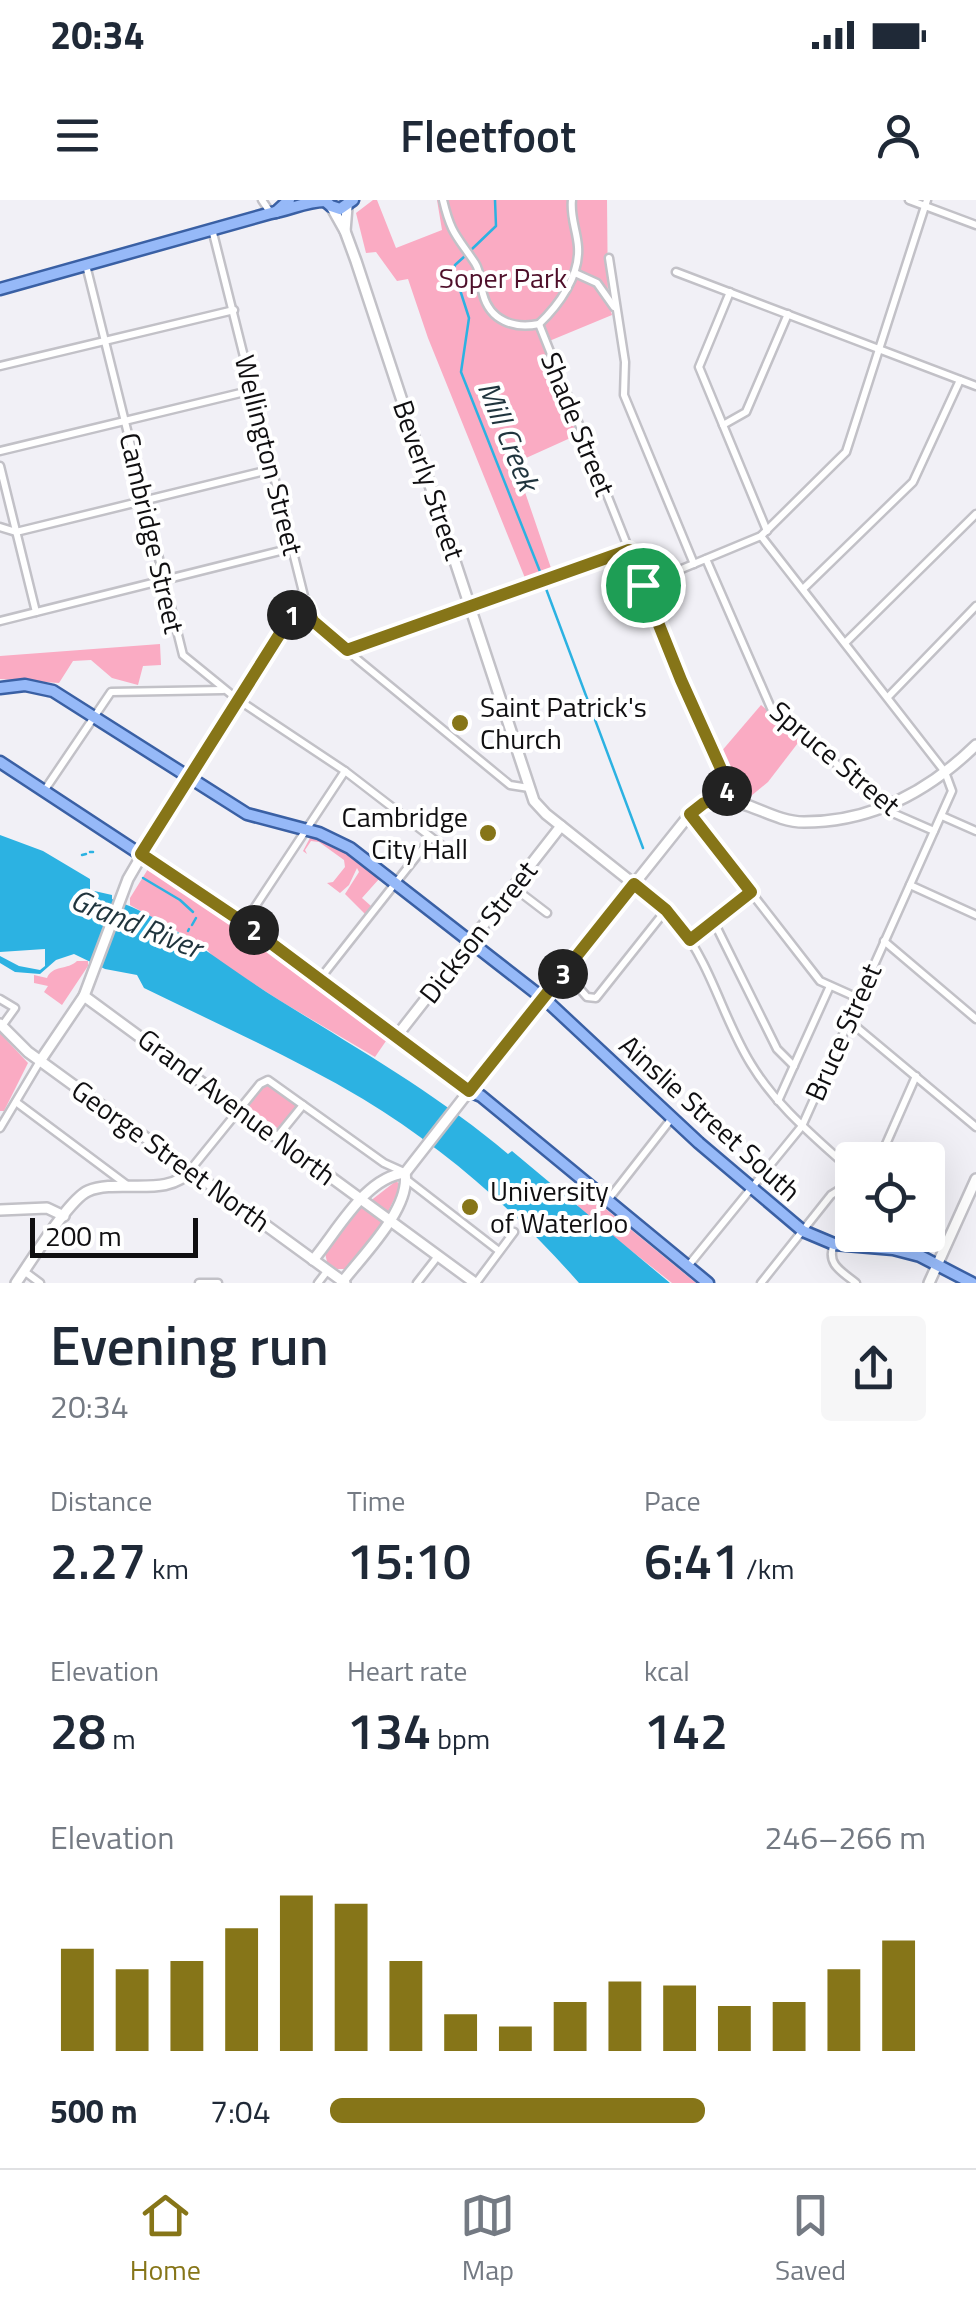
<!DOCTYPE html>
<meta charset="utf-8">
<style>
:root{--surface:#fff;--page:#f6f6f7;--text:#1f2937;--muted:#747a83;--line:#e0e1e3;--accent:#867518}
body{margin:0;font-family:"Titillium Web",sans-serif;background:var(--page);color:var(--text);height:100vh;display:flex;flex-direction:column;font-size:38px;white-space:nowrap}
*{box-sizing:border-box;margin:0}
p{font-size:32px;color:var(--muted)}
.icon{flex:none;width:55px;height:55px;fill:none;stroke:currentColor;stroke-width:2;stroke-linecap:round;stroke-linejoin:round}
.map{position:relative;height:1083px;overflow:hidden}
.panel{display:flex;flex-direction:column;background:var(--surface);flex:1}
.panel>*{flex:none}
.buttons{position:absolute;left:835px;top:942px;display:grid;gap:20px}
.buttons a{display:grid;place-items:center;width:110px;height:110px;border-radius:10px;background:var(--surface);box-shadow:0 10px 40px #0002;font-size:50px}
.scale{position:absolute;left:30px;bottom:25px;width:168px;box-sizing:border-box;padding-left:10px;border:5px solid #100f11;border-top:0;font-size:28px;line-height:35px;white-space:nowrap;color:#100f11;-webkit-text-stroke:8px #fff;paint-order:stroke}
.pin{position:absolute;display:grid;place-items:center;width:85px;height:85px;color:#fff;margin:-42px;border:5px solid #fff;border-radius:50%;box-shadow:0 2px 10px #0007}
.km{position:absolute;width:50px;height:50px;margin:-25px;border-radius:50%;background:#222;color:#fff;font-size:28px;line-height:50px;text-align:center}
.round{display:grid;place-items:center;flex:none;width:105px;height:105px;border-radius:10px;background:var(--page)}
.summary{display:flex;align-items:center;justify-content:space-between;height:170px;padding:0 50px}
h1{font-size:55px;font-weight:600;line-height:75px}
.metrics{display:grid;grid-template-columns:repeat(3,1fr);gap:15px;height:170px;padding:10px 50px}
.metrics div{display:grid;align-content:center}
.metrics b{font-size:50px;font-weight:600}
.metrics small{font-size:28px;font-weight:400}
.metrics p{font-size:28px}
.chart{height:280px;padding:20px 50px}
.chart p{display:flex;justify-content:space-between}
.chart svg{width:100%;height:180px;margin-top:10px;stroke:var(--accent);stroke-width:6}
ul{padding:0 50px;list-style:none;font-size:32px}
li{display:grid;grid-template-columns:160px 120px 1fr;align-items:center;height:75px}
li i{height:25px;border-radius:12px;background:var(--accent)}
.status{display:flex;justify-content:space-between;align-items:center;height:70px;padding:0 50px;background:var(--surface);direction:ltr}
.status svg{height:28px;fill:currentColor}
header{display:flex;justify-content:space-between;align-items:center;height:130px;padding:0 50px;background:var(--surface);font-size:45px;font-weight:600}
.tab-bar{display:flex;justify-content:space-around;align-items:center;height:140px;border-top:2px solid var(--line);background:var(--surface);font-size:28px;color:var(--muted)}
.tab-bar a{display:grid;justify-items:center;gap:5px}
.tab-bar .selected{color:var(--accent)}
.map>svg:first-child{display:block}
</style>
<div class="status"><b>20:34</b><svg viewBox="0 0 49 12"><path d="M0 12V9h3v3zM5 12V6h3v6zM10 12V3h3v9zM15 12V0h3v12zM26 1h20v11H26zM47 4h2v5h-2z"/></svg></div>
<header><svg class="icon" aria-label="menu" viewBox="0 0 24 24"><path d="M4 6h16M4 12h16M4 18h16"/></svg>Fleetfoot<svg class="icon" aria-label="person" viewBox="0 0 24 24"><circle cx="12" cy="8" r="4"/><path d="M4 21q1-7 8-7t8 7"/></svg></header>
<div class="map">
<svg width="976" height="1083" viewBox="0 0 976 1083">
<rect width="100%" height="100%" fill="#f1f0f6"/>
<g fill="#faabc3">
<polygon points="373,0 377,0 396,48 442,30 437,0 607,0 608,101 612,115 542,144 577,235 515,263 551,368 525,378 428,138 408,79 397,81 376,52 366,53 356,13"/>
<polygon points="160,444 161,465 143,466 138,485 112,478 91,460 73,461 59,483 0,479 0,456"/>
<polygon points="761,505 801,539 768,582 751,596 729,571 720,553"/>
<polygon points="311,636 330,641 379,679 362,698 371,706 365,714 345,694 359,672 357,668 349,685 340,693 327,683 333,682 345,667 344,660 319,642 311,641 305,650 307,654 303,651"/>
<polygon points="148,669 240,729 386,841 375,857 282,802 214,758 205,747 130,705 130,698"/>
<path d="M77,761H88V766L62,805L44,792L48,786L34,783V775L47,778C52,765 68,770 77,761Z"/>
<polygon points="0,833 28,863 4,911 0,911"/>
<polygon points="265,885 271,885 299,905 280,930 248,907"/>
<polygon points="396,981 401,985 382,1024 347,1069 337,1069 327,1062 325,1053 360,1009"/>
<polygon points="590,996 696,1083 672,1083 576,1007"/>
</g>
<path fill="#2cb2e2" d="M0,635L43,651L90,679V690L112,695V699C175,722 221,764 279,800C358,849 437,894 508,954L512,951L670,1083H579C517,1012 444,948 363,899C293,857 217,824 144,788L137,775L105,769L74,754L56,760L40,774L15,772L0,763V756L19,766L40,770L45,766V749L0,752Z"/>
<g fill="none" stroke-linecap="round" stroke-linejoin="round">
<g stroke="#2cb2e2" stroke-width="2.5">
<polyline points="471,50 496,26 495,0"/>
<polyline points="465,56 455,65 454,71 469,118 461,172 541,374"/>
<polyline points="545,386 643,648"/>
<polyline points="90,652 93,652"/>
<polyline points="82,655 86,654"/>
<polyline points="143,678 180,700 193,712"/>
<polyline points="192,725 196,718"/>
<polyline points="188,731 189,729"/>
</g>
<defs>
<g id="minor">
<polyline points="262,0 270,12"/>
<path d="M443,0C451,34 457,36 475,63C481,72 480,83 483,94C490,121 514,129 539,124"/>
<polyline points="909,0 976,25"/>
<polyline points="212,29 309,416 357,459 510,585 529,588"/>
<polyline points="609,58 625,162 624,195 694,364"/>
<polyline points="86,65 183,455 237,499 345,571 449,651"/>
<polyline points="676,72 976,186"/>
<polyline points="575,73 597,83 614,107"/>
<polyline points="730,92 699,167 767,331"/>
<polyline points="539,124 681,480 725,577 727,598"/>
<path d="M539,124C559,105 580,76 578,47C577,31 570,17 572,0"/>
<polyline points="0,166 234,110"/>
<polyline points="723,225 746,212 788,114"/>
<polyline points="0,251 253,190"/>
<polyline points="0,266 36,412"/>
<polyline points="0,327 16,332 273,269"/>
<polyline points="706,359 771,508 895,614 934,631"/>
<polyline points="643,385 761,336 846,252 927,0"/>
<polyline points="803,389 913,282 960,180"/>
<polyline points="0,421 292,348"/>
<polyline points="845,443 976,314"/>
<polyline points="347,450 352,446 629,350"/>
<polyline points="888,497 976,406"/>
<polyline points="188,576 293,413 306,405"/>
<polyline points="44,591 111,492 223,490"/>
<polyline points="690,614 820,781 858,798"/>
<polyline points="942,616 976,631"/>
<path d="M634,684C651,697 667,709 680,726C712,767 724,821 751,864C777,907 816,938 852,971"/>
<polyline points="910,685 976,715"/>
<polyline points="513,687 547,713"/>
<polyline points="245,722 345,571"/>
<polyline points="714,722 777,849 794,866"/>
<polyline points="690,740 751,692"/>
<polyline points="884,741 976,819"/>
<polyline points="565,772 587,797 596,798 666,710"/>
<polyline points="319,780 431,638"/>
<polyline points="0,799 15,808 2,826"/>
<polyline points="848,820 976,927"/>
<polyline points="778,901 830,786"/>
<polyline points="16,902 127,985"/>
<polyline points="0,928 40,861"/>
<polyline points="277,937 303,905"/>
<polyline points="879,960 916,876"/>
<polyline points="191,969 260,884 268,880 384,963 404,972"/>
<polyline points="406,979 499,1051"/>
<polyline points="608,1000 672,918"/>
<path d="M834,1044C826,1064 841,1071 856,1083"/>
<polyline points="688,1066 802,926 952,591 945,572 761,336"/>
<polyline points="24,1071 40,1083"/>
<polyline points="199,1083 218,1083"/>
<polyline points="318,1083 328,1070"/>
<polyline points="417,1083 438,1056"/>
<polyline points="476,1083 514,1032"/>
<polyline points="761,1083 831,995 852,982"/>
</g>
<g id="tertiary">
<polyline points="331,6 345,31 356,61 534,601 546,614 634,684"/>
<polyline points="345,31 347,7"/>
<polyline points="84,796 475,1083"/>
<polyline points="396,837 561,626"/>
<polyline points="405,973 469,891"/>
<polyline points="0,1010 47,1008 64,1016"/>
<path d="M313,1060C337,1032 365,977 405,973"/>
<path d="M343,1081C363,1055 411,1008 405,973"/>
</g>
<g id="secondary">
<polyline points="0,824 28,852 345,1083"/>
<polyline points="40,861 84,796 128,679 188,576"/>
<path d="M469,891L690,614C728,578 762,622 804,622C871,622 929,591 976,545"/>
<path d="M16,1083C30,1063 69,999 88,991C118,978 170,999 191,969"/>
<polyline points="929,1083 976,979"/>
</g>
<g id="primary">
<polyline points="324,0 331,6 340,9 353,0"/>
<polyline points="276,12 289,0"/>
<path d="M0,89L271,13C290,10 306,1 325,1"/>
<polyline points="0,488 25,485 53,491 247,614 319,633 350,648 549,803 699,943 803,1031 834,1044 893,1049 920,1056 972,1083"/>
<polyline points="0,562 245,723 462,888 481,896 708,1083"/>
</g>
</defs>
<use href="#minor" stroke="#c2c1c7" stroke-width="11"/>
<use href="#tertiary" stroke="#c2c1c7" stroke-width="14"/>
<use href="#secondary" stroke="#c2c1c7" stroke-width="14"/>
<use href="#primary" stroke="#3a60a4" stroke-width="15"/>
<use href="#minor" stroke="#fff" stroke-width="6"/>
<use href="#tertiary" stroke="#fff" stroke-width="9"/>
<use href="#secondary" stroke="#fff" stroke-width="9"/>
<use href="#primary" stroke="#96b9f8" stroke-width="10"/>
</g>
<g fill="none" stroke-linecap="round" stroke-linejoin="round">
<defs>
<polygon id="route" points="629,350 681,480 726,580 727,598 704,603 690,614 751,692 690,740 666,710 634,684 469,891 244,723 141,654 293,413 306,405 313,421 347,450"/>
</defs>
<use href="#route" stroke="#fff" stroke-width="20"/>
<use href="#route" stroke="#867518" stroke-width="12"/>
</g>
<g fill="#867518" stroke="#fff" stroke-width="4">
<circle cx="460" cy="523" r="10"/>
<circle cx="488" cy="633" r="10"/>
<circle cx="470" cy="1007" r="10"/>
</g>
<g text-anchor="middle" stroke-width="8" stroke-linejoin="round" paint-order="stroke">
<g font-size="28" fill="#4e0f2a" stroke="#fff">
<text x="503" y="88">Soper Park</text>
</g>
<g font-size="28" fill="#100f11" stroke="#fff">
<text transform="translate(578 224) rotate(68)" y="10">Shade Street</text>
<text transform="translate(269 255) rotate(76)" y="10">Wellington Street</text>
<text transform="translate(429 280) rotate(71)" y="10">Beverly Street</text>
<text transform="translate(152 333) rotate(77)" y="10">Cambridge Street</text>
<text transform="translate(835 558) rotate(40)" y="10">Spruce Street</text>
<text transform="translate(478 732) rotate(-52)" y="10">Dickson Street</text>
<text transform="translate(843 832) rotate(-66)" y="10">Bruce Street</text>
<text transform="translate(237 907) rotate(37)" y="10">Grand Avenue North</text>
<text transform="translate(710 918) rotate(42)" y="10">Ainslie Street South</text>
<text transform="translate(171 956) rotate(36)" y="10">George Street North</text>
</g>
<g font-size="28" fill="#100f11" stroke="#fff" text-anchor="start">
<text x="480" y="517">Saint Patrick's<tspan x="480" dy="32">Church</tspan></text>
<text x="468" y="627" text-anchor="end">Cambridge<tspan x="468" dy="32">City Hall</tspan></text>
<text x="490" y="1001">University<tspan x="490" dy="32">of Waterloo</tspan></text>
</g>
<g font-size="30" font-style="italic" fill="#1f343d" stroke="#fff">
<text transform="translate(508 236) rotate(68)" y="10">Mill Creek</text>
<text transform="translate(136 724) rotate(22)" y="10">Grand River</text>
</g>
</g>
</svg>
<div class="buttons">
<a><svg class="icon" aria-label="locate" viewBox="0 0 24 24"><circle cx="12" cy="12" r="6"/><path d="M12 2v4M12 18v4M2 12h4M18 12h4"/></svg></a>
</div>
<div class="scale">200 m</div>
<div class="pin" style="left:643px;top:385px;background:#1e9e55"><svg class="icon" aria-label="arrive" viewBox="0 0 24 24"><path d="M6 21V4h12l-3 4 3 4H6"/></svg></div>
<b class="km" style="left:292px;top:415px">1</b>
<b class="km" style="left:254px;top:730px">2</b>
<b class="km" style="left:563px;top:774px">3</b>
<b class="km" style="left:727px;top:591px">4</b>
</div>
<section class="panel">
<div class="summary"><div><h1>Evening run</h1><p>20:34</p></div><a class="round"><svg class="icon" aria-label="share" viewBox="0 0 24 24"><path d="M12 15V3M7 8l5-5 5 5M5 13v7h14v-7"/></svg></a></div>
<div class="metrics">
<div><p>Distance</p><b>2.27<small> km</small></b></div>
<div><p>Time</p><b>15:10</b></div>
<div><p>Pace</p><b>6:41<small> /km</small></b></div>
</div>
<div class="metrics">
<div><p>Elevation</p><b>28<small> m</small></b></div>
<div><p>Heart rate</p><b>134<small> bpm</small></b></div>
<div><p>kcal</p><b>142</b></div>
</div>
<div class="chart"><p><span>Elevation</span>246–266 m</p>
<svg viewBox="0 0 160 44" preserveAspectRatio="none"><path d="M5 44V19M15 44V24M25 44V22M35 44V14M45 44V6M55 44V8M65 44V22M75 44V35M85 44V38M95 44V32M105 44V27M115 44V28M125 44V33M135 44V32M145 44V24M155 44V17"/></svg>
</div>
<ul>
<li><b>500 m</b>7:04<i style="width:63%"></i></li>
</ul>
</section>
<nav class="tab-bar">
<a class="selected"><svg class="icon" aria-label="home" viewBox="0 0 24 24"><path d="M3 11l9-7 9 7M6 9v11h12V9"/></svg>Home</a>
<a><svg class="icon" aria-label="map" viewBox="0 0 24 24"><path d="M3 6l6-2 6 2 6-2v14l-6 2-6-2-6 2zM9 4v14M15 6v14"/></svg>Map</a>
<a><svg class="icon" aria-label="saved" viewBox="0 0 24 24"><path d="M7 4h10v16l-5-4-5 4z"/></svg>Saved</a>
</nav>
